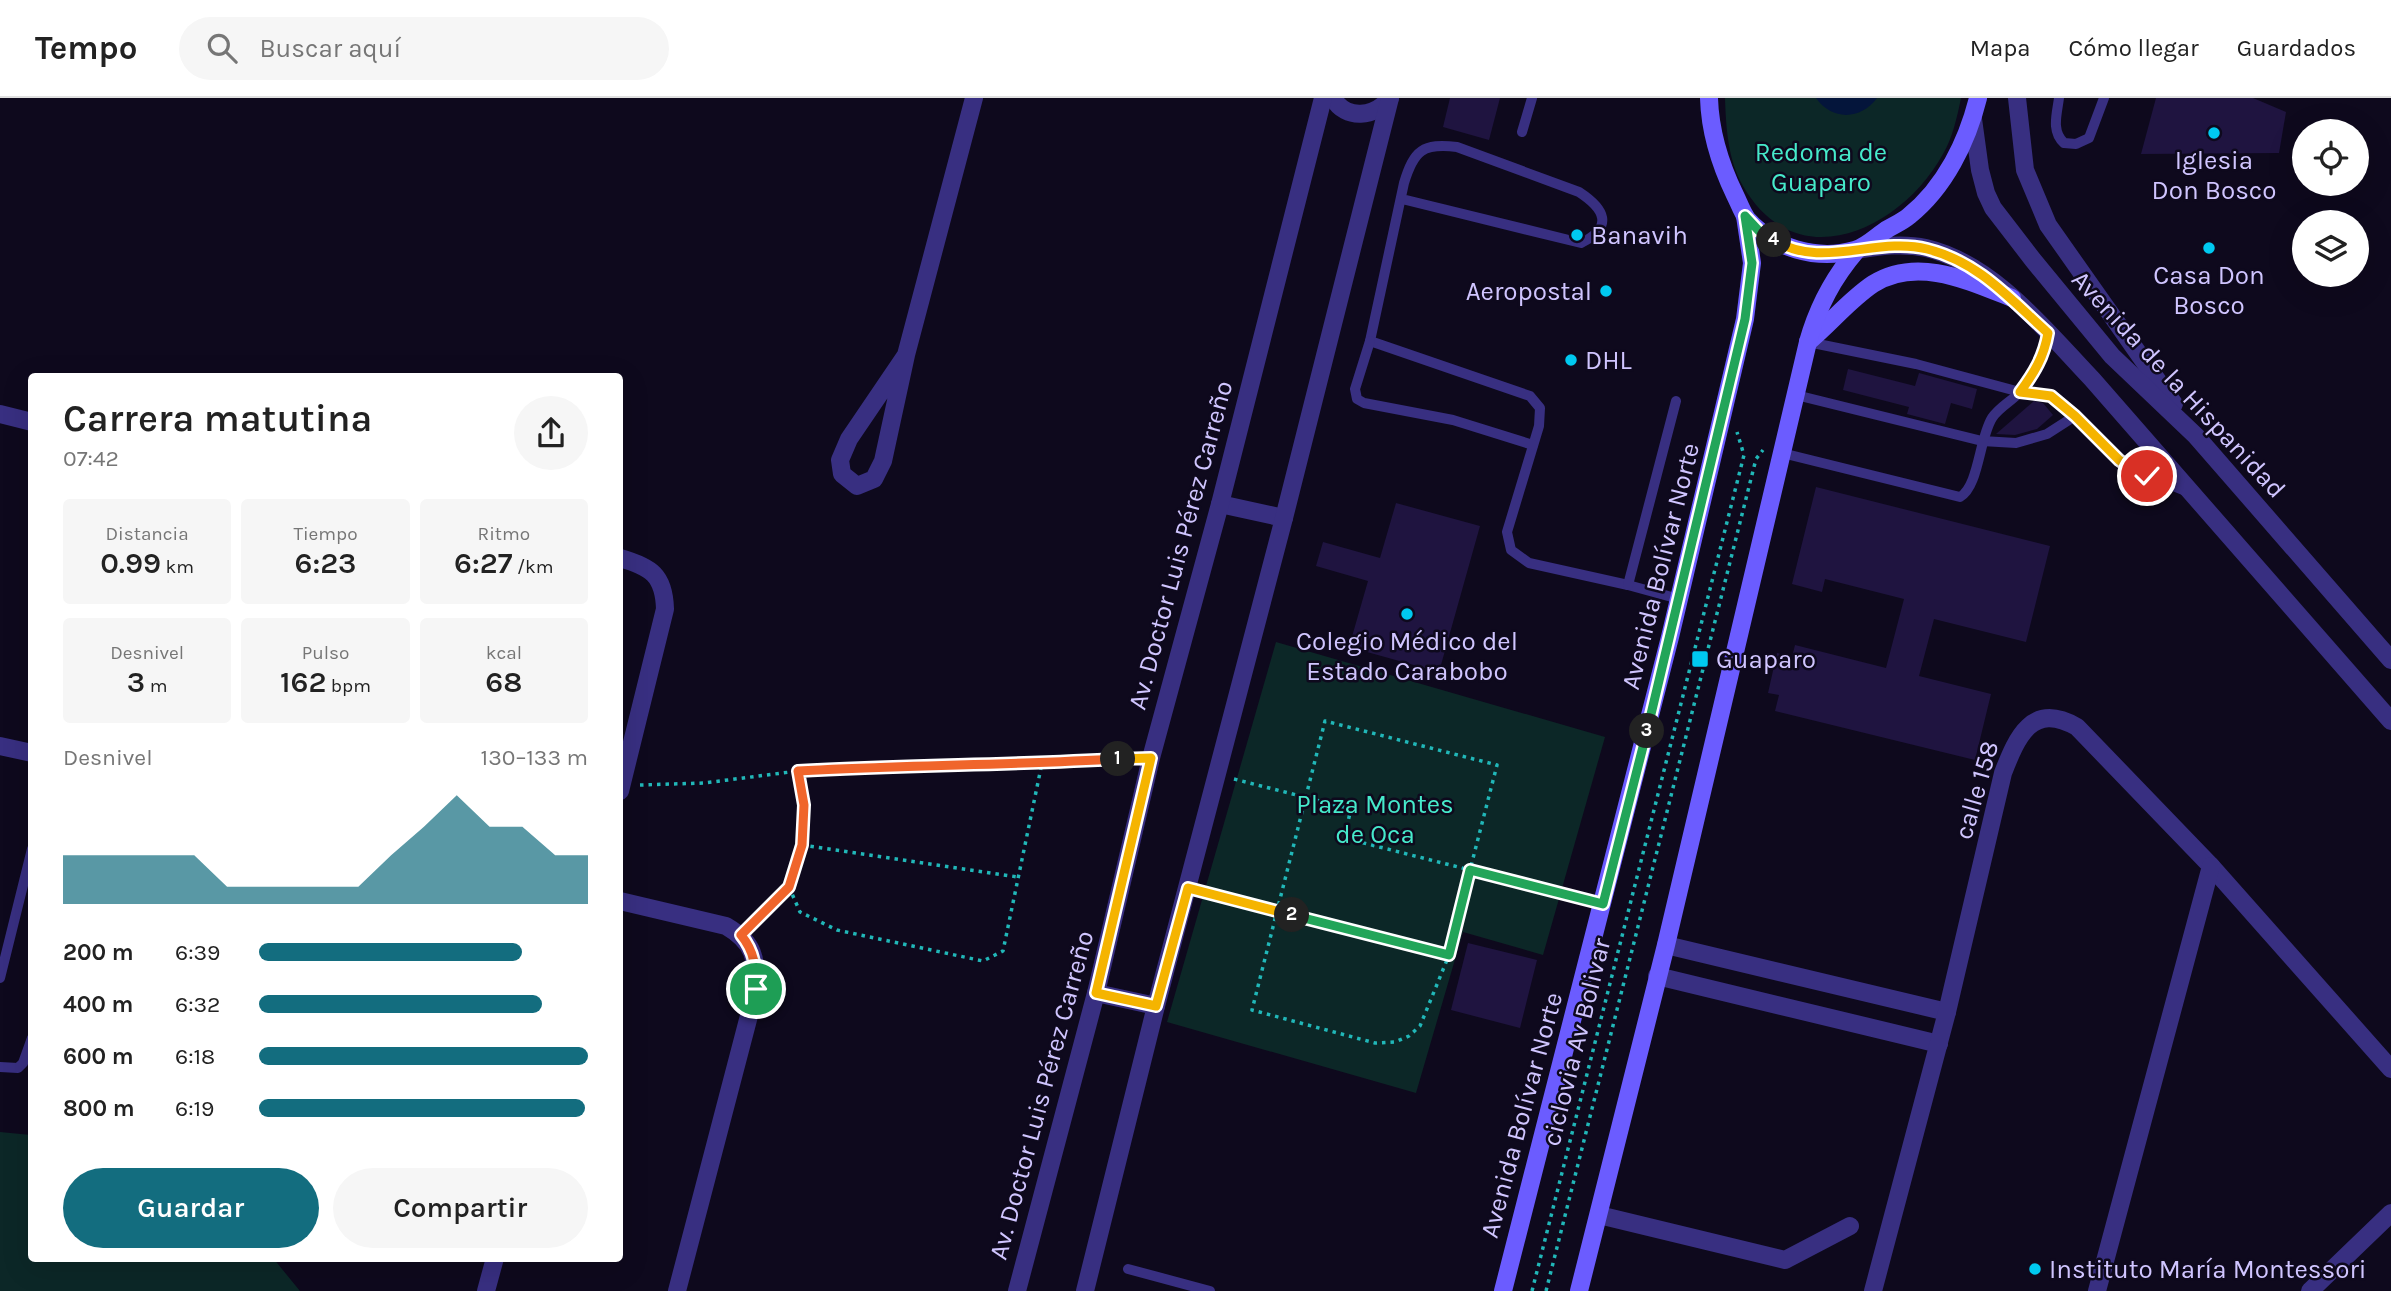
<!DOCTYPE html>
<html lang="es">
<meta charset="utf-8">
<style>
:root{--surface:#fff;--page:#f6f6f6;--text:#222;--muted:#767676;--line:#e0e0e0;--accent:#136d7f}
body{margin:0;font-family:Karla,sans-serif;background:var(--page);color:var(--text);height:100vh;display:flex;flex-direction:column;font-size:26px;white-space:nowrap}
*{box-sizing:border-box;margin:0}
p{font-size:23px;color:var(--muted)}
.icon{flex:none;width:38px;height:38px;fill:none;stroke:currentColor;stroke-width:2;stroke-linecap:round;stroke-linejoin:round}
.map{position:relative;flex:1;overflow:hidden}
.drawer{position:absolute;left:28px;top:275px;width:595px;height:889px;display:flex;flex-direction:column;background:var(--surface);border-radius:7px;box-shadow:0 7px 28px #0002}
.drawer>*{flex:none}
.buttons{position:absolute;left:2292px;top:21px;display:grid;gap:14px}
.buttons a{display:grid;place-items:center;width:77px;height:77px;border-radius:50%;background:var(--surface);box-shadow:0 7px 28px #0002;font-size:35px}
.pin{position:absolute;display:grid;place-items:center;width:60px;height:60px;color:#fff;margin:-30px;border:4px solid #fff;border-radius:50%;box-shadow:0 2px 7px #0007}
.km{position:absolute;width:35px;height:35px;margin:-18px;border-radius:50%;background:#222;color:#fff;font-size:19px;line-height:35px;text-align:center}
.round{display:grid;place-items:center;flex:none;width:74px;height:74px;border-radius:37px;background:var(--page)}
.headline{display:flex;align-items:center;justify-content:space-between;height:119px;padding:0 35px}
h1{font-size:38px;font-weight:600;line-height:52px}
.stats{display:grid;grid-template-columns:repeat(3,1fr);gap:10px;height:119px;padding:7px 35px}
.stats div{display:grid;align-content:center;border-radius:7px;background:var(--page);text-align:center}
.stats b{font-size:30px;font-weight:600}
.stats small{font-size:19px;font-weight:400}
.stats p{font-size:19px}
.chart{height:196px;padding:14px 35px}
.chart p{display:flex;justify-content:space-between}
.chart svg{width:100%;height:126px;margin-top:7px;fill:var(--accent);opacity:.7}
.cta{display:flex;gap:14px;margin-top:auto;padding:14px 35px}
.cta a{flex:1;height:80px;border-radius:42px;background:var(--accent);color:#fff;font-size:28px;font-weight:600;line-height:80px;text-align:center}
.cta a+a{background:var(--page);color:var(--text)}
ul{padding:0 35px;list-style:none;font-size:23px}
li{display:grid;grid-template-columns:112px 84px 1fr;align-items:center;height:52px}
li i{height:18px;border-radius:9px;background:var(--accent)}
header{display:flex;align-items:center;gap:42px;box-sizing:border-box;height:98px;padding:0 35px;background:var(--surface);border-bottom:2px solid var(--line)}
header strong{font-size:33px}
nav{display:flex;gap:38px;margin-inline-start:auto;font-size:24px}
.search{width:490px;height:63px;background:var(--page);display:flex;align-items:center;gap:18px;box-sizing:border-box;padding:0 24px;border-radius:38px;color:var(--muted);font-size:26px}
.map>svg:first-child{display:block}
</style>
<header>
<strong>Tempo</strong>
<div class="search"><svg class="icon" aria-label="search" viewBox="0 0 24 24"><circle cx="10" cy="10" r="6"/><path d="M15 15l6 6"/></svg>Buscar aquí</div>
<nav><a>Mapa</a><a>Cómo llegar</a><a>Guardados</a></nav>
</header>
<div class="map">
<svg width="2391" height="1193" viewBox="0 0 2391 1193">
<rect width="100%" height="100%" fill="#0e091d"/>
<g fill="#0c2727">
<path d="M1725,0H1961C1957,19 1953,39 1943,56C1902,131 1797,182 1743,88C1728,62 1726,30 1725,0Z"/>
<polygon points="1276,544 1605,639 1543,857 1463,834 1416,995 1167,924"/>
<polygon points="0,1034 31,1037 32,1160 273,1160 300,1193 0,1193"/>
</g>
<path fill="#04153b" d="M1816,0H1877C1861,22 1832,23 1816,0Z"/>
<g fill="#1f1440">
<polygon points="1450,0 1500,0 1489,42 1443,29"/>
<polygon points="2156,0 2253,0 2286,14 2279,55 2141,56"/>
<polygon points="1848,271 1915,288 1919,275 1977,291 1972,311 1951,305 1945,326 1907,316 1909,309 1843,292"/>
<polygon points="2034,303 2043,305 2053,317 2037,331 2015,337 1996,336"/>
<polygon points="1816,389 2050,448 2026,544 1934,521 1919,578 1991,596 1975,662 1775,613 1779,597 1768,595 1777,555 1792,559 1795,547 1886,570 1904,501 1825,481 1822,494 1792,486"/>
<polygon points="1396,405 1480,428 1439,574 1349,549 1368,483 1316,468 1323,444 1380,460"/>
<polygon points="1468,845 1537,862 1520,930 1451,912"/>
</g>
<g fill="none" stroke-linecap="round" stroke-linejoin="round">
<g stroke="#21b7b8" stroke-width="3.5" stroke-dasharray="3.5 5" stroke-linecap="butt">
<polyline points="1234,681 1351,711 1344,740 1470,772 1449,857 1420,928 1409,938 1395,944 1375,945 1252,912 1325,623 1497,667 1470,772 1584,801"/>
<polyline points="640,687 704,685 798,673 901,667 986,667 1132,661"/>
<polyline points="802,747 1018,779"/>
<polyline points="789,789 800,814 837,832 983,863 1003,853 1042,665"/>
<polyline points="1203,794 1449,857"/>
<polyline points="753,825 789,789 802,747 804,707 798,673"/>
<polyline points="1532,1193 1744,357 1737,334"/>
<polyline points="1546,1193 1756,361 1763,352"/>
</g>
<g stroke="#382f81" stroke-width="10">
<path d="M2059,0C2057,16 2051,33 2064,45L2076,46L2089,40L2104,0"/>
<polyline points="1522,34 1532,0"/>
<path d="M1402,101L1581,145C1614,129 1605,111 1579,94L1457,49C1423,45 1414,52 1404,85L1370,243L1530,298L1540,310L1539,328L1507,434L1511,452L1529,465L1628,487L1679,501"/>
<polyline points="1370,243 1355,291 1357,301 1364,305 1453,322 1533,347"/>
<path d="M1808,244L1916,266L2020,294C2050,295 2053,300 2075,318"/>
<polyline points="1796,297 1982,343 2016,345 2047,336 2075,318 2119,362 2133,372 2186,393"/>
<path d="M1782,355L1960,399C1979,388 1979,341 1992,320C1999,309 2012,303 2020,294C2036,277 2044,257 2048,235"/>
<polyline points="1628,487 1676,303"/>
<polyline points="0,880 32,751"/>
<polyline points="0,969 18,970 23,965 32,940"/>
<polyline points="1128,1171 1210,1193"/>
</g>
<g stroke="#382f81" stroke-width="18">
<path d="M1333,0C1346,23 1375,19 1390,0"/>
<polyline points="2017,0 2025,72 2048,127 2174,306"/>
<polyline points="1973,21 1980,72 1986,95 1993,110 2033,162 2112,258 2196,338 2391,562"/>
<path d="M1857,152C1880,148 1903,145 1926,150C1994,166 2046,233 2092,281L2391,623"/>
<polyline points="906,257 849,341 840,362 842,376 857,388 874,381 883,363 906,257 974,0"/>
<polyline points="0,316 32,324"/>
<polyline points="1220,406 1284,420"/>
<path d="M620,460C651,469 664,477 665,511L620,693"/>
<polyline points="0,648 32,655"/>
<path d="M620,803L726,828C755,845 756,860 756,891L677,1193"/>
<polyline points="1666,847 1947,914"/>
<polyline points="1657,878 1939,946"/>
<polyline points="1096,895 1156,908"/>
<polyline points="1599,1117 1785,1162 1850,1128"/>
<polyline points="486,1193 495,1160"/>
<polyline points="1017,1193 1096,895 1151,660 1220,406 1323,0"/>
<polyline points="1085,1193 1156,908 1284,420 1390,0"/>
<path d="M1873,1193L1947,914L2003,675C2017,639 2032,603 2077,629L2211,768L2391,971"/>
<polyline points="2097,1193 2211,768"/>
<polyline points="2310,1193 2391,1115"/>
</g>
<g stroke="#6b5cff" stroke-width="18">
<path d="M1709,0C1710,35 1720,66 1735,97C1739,105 1742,114 1747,121C1773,150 1817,163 1855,152C1866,149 1877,138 1886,132C1894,127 1902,124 1909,118C1945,89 1967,44 1978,0"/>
<path d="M1808,244C1830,226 1849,202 1873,186C1917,158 1969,183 2012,200"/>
<polyline points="1503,1193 1670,539 1745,221 1752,165 1745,118"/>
<path d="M1579,1193L1666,847L1808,244C1818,208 1833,180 1857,152"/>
</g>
</g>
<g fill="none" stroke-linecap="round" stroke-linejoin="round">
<defs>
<path id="split-1" d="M756,891C756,870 755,854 741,837L789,789L802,747L804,707L798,673C904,667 1011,667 1118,661"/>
<polyline id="split-2" points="1118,661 1151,660 1096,895 1156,908 1188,790 1292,817"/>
<polyline id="split-3" points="1292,817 1449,857 1470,772 1603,806 1647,633"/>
<polyline id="split-4" points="1647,633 1745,221 1752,165 1745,118 1759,133 1774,142"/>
<path id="split-5" d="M1774,142C1821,172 1877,138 1927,151C1979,164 2010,201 2048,235C2044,259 2034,275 2020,294L2051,298L2075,318L2119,362L2133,372L2147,378"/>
</defs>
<use href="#split-1" stroke="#fff" stroke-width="14"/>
<use href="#split-2" stroke="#fff" stroke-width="14"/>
<use href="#split-3" stroke="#fff" stroke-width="14"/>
<use href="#split-4" stroke="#fff" stroke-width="14"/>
<use href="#split-5" stroke="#fff" stroke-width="14"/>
<use href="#split-1" stroke="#f0652b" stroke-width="9"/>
<use href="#split-2" stroke="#f5b400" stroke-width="9"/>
<use href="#split-3" stroke="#22a559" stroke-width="9"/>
<use href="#split-4" stroke="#22a559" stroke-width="9"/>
<use href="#split-5" stroke="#f5b400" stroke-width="9"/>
</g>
<g fill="#00c9f0" stroke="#0e091d" stroke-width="2.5">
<circle cx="2214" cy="35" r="7"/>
<circle cx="1577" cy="137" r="7"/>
<circle cx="2209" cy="150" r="7"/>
<circle cx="1606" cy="193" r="7"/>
<circle cx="1571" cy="262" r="7"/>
<circle cx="1407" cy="516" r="7"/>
<rect x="1691" y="552" width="18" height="18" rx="3.5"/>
<circle cx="2035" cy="1171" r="7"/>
</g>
<g text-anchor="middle" stroke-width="5" stroke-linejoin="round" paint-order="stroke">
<g font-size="26" fill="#46eacb" stroke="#0e091d">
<text x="1821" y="63">Redoma de<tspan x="1821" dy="30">Guaparo</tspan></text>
<text x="1375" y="715">Plaza Montes<tspan x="1375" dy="30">de Oca</tspan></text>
</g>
<g font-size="26" fill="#d0c5ff" stroke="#0e091d" text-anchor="start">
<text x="2214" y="71" text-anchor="middle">Iglesia<tspan x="2214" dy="30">Don Bosco</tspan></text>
<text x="1591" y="146">Banavih</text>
<text x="2209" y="186" text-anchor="middle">Casa Don<tspan x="2209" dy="30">Bosco</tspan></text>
<text x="1592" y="202" text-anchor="end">Aeropostal</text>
<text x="1585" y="271">DHL</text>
<text x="1407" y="552" text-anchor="middle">Colegio Médico del<tspan x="1407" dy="30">Estado Carabobo</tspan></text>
<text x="1716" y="570">Guaparo</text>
<text x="2049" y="1180">Instituto María Montessori</text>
</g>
<g font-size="26" fill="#d0c5ff" stroke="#0e091d">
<text transform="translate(2179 286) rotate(47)" y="9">Avenida de la Hispanidad</text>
<text transform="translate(1180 447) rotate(-75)" y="9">Av. Doctor Luis Pérez Carreño</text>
<text transform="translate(1660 468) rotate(-76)" y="9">Avenida Bolívar Norte</text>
<text transform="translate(1976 692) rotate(-74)" y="9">calle 158</text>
<text transform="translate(1576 944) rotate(-76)" y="9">ciclovia Av Bolivar</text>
<text transform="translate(1041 997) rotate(-75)" y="9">Av. Doctor Luis Pérez Carreño</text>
<text transform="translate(1521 1017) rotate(-75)" y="9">Avenida Bolívar Norte</text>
</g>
</g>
</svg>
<div class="buttons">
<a><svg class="icon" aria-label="locate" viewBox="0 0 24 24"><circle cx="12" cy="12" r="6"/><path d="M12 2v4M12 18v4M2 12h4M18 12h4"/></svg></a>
<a><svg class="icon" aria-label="layers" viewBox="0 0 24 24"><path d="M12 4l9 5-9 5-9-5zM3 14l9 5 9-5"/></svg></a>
</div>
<div class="pin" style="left:756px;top:891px;background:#1e9e55"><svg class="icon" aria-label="arrive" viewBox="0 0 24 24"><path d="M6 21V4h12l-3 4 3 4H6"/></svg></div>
<div class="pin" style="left:2147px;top:378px;background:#d93025"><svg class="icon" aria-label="check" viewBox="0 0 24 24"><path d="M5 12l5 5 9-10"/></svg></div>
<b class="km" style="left:1118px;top:661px">1</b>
<b class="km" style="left:1292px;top:817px">2</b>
<b class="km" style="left:1647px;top:633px">3</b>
<b class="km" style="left:1774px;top:142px">4</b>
<section class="drawer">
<div class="headline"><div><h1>Carrera matutina</h1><p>07:42</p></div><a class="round"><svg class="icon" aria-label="share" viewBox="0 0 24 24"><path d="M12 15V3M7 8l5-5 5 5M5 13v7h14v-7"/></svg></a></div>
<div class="stats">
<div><p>Distancia</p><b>0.99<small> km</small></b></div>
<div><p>Tiempo</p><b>6:23</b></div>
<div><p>Ritmo</p><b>6:27<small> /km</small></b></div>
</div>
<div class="stats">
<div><p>Desnivel</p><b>3<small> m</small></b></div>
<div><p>Pulso</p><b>162<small> bpm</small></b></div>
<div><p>kcal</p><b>68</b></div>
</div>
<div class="chart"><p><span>Desnivel</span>130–133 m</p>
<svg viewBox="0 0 160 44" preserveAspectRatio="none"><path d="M0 44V27L10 27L20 27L30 27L40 27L50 38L60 38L70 38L80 38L90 38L100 27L110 17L120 6L130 17L140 17L150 27L160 27V44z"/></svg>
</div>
<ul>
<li><b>200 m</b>6:39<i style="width:80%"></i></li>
<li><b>400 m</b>6:32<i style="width:86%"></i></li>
<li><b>600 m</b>6:18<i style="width:100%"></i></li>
<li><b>800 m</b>6:19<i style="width:99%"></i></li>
</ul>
<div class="cta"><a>Guardar</a><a>Compartir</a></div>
</section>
</div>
